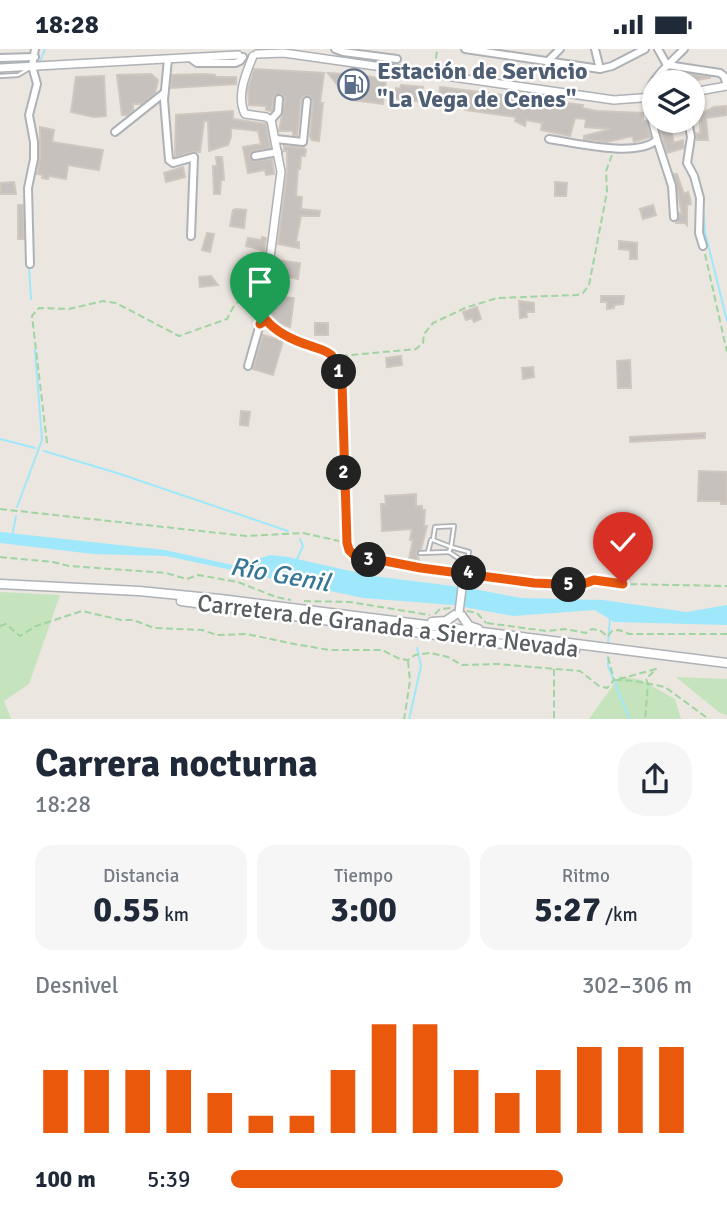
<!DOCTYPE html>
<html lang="es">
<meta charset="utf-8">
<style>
:root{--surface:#fff;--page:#f6f6f7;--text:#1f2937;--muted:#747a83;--accent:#ea580c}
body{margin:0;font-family:Signika,sans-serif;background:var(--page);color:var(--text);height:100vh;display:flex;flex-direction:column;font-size:26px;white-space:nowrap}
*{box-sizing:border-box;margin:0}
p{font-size:23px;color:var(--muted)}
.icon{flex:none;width:38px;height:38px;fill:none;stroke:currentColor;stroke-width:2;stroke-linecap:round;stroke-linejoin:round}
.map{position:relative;height:670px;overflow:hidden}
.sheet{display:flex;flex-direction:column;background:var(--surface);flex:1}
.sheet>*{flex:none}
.tools{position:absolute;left:642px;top:21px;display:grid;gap:14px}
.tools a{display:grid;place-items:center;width:63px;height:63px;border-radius:50%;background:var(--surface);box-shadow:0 2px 5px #0004;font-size:35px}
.pin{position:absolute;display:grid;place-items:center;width:60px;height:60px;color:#fff;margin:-72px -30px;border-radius:50% 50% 50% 0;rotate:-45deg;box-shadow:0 0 7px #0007}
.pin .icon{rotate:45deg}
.km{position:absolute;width:35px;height:35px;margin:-18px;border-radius:50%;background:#222;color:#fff;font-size:19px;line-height:35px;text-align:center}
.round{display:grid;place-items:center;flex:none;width:74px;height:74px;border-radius:28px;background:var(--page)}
.head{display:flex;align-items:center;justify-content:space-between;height:119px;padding:0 35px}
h1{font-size:38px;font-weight:700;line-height:52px}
.stats{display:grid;grid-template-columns:repeat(3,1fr);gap:10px;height:119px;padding:7px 35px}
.stats div{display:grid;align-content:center;border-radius:18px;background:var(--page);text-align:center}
.stats b{font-size:35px;font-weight:700}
.stats small{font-size:19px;font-weight:400}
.stats p{font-size:19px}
.chart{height:196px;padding:14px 35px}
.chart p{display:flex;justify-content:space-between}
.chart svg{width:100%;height:126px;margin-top:7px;stroke:var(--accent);stroke-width:6}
ul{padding:0 35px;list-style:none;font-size:23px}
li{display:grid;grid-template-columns:112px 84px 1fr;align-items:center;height:52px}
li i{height:18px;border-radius:9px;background:var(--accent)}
.status{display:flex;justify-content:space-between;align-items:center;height:49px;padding:0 35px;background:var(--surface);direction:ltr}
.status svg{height:19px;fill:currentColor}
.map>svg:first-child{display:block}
</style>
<div class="status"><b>18:28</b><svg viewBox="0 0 49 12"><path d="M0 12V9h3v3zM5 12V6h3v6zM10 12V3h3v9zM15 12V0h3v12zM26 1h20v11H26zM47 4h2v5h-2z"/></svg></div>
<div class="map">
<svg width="727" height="671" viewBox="0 0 727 671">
<rect width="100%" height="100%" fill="#ebe6e0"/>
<g fill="#c5e3bc">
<polygon points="0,543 60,546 29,635 4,652 11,670 0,670"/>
<polygon points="620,627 641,631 675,650 681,670 589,670"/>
<polygon points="676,628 727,630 727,666 720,664"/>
</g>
<polygon fill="#9fe8fc" points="0,483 165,501 237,517 270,506 288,508 373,527 469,539 521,549 603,551 687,563 727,556 727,576 614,573 595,561 513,567 453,556 363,549 166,507 93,505 0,494"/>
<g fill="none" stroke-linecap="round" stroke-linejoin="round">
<g stroke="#9fe8fc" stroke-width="2">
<polyline points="39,15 45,0"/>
<polyline points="32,45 33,30"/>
<polyline points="30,115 30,89"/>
<polyline points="703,158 705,183 727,272"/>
<polyline points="29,219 31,250"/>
<polyline points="0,390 35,399"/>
<polyline points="44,402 117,424 288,482"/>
<polyline points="17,458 42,391 35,301"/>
<polyline points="12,487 16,467"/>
<polyline points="297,510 303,497 300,490"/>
<polyline points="608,595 610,569"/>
<polyline points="608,608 608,617 630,671"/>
<polyline points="409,671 421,617 417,599"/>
</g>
</g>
<g fill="#c6c1bd" stroke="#d0c7be" stroke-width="2">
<polygon points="254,20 324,24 320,54 323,54 319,92 312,91 310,87 313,53 310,47 304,47 301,51 297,87 293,86 293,82 279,82 285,50 282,45 274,47 272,62 266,61 266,57 249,56 248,40"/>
<polygon points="670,22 710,28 710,29 684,33 664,33 663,30"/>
<polygon points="328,24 363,26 386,31 383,55 351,51 352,40 339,38"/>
<polygon points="151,25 158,31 155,44 142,55 133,55 133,61 128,66 122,66 117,26"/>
<polygon points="204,25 215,26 216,28 236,28 236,35 171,39 172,26"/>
<polygon points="104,27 106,67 94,68 71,63 76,28"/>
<polygon points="401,36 423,38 422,43 427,43 426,53 395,50 396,39 400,40"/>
<polygon points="440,38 583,56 582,59 597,62 643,64 643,73 646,72 650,88 634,93 632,87 607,93 584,90 584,87 611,80 585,78 586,70 575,69 570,87 541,81 542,74 526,71 525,77 515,72 516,68 465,61 466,50 439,45"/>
<polygon points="727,57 727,66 706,69 708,91 697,91 696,84 700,85 700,65 714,58"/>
<polygon points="233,62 233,70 266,75 270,99 253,102 249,107 254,112 272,110 274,125 266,126 265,121 248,124 243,98 261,95 258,82 231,79 231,88 228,96 209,102 208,72 204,72 200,103 192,103 175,108 176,66"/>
<polygon points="658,72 669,72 674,94 683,91 684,99 667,104"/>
<polygon points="40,78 54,81 52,93 103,101 99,121 68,116 66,130 49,127 48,130 42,129 43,126 37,125 40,110"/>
<polygon points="284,97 304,99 306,101 305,107 301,107 300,120 298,120 296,147 302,148 301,160 320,162 319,167 301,167 296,193 299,193 299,199 278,195 287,124 287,102 284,102"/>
<polygon points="216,108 222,108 223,117 224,131 221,131 220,145 214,145 213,117 217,117"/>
<polygon points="183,118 185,128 166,133 164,124"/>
<polygon points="674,125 677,125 684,145 688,143 690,149 691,155 687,156 687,176 685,174 676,174 679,164 682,165"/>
<polygon points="14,133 16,145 0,145 1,134"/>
<polygon points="555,133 567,134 566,147 555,147"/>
<polygon points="18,156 23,156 24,190 18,190"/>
<polygon points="653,156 656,166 643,170 640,160"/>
<polygon points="236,160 246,161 244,179 230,177 233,161"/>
<polygon points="207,184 214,185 210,203 202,201"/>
<polygon points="262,188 266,189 263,212 259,211 262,201 246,197 248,189 261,191"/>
<polygon points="619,192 637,194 637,210 630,210 630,201 619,200"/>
<polygon points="276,211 300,214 298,230 274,225"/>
<polygon points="211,227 218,236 200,238 199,228"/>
<polygon points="271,246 294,249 290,278 280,275 269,262"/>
<polygon points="601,247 624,247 623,255 614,256 614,259 607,260 607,253 601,253"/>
<polygon points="519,252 534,254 534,263 526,263 527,268 520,269"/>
<polygon points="477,258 481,270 474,273 472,269 466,271 463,263"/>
<rect x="315" y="274" width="13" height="12"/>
<polygon points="263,286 283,292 273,326 253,320"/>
<polygon points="401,307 402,316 387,318 386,309"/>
<polygon points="630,311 631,339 618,339 617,312"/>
<polygon points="533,318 534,328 523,330 522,319"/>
<polygon points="241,362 250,363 248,377 240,376"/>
<polygon points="705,384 705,389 630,393 630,388"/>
<polygon points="699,422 727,423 727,455 721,455 721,452 698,452"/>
<polygon points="416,445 416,457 422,457 422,461 425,461 424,477 427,477 421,500 416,503 419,511 409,510 413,491 410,491 412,480 382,482 381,455 386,455 385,447"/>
</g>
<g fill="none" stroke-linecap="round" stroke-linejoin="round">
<defs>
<g id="service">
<polyline points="0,27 18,26 30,19"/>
<polygon points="454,477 451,498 433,491 435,478"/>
<polyline points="428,503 431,491 433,491"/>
<polyline points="420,504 449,503"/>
<polyline points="465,520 469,503 451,498 449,503 467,515"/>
</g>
<g id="minor">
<polyline points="335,0 343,3 397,10"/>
<polyline points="465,0 600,20 612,17 645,0"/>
<polyline points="595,0 600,20"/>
<polyline points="658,0 667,16 720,24 724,27 727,37"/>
<polyline points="0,9 35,8"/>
<polyline points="190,9 197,14 235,14 240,12 243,8"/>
<polyline points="168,10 164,51 169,111 173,114 194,108 191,187"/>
<polyline points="547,13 560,0"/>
<polyline points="693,63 699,52 699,42"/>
<polyline points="271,71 278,63 279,50"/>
<polyline points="688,72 691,88 687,114 694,127 700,149 699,184 703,197"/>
<polyline points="115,83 164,44"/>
<polyline points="276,90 303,93 307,52"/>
<path d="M549,90C576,94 636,109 657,91C642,36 645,39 684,0"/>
<polyline points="657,91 672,137 674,168"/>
<polyline points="255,107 278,103"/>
<polyline points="30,215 28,139 34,110 34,93 29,66 37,35 32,17 35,0"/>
<polyline points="248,317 260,275 266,271"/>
<path d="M465,523C502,529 558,545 594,531"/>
</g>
<g id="tertiary">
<polyline points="257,5 284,4 614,51 654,48"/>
<path d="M253,7C246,24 236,47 245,65L266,68L271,71L281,123L263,263C275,296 326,291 335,313C343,331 342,348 343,366C345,399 344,431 346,464C346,476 346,489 349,501L354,506L365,510L465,523L463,531"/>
<polyline points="0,19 238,6"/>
<polyline points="693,43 727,37"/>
</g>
<g id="secondary">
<polyline points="0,535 139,542 220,550 727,614"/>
<polyline points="181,552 504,595 575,601"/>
<polyline points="432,573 446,572 459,563 469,577 478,580"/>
</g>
</defs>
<use href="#service" stroke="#aeb2b6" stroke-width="6"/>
<use href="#minor" stroke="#aeb2b6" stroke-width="10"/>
<use href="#tertiary" stroke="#aeb2b6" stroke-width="10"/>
<use href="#secondary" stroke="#adb2b6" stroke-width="11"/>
<g stroke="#a0d4a2" stroke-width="2" stroke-dasharray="7 3.5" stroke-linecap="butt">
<polyline points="435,20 437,0"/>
<polyline points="705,205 727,303"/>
<polyline points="341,307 416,300 423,294 424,285 433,274 465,259 497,249 577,246 583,244 589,236 607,143 606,122 612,106"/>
<path d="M47,394L32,267L39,259L69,260L103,252L116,254L179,287L227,270C236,252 238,247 258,254"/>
<polyline points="0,460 246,487 303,484 339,492"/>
<polyline points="0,508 53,513 69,517 166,524 187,530 198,526 238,533 276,548 291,551"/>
<polyline points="599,532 623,535 727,537"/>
<polyline points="304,552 350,553 430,566"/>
<polyline points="467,562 477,564 486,574"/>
<polyline points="435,565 440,560 451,559"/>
<polyline points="487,574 546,582 565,580 586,584 592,580 601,582 608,588"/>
<polyline points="0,577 6,575 20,587 36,577 82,562 121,571 133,571 154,579 202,581 217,586 247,585 289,594 329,601 382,601 400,610 408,611 415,606 430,604 448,608 462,616 497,615 580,622 599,637 607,639 614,631 608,608"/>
<polyline points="608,587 612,582 619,581 629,585 727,585"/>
<polyline points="554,620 554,671"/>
<polyline points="619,630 656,620 646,630 648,635 645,671"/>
<polyline points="615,631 635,632 665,638 710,671"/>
<polyline points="404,671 410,632 408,612"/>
</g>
<use href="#service" stroke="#fff" stroke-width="2.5"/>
<use href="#minor" stroke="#fff" stroke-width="6"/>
<use href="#tertiary" stroke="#fff" stroke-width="7"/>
<use href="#secondary" stroke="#fff" stroke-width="8"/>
<defs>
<polyline id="tertiary-bridge" points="459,563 463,531"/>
</defs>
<use href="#tertiary-bridge" stroke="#aeb2b6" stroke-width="10" stroke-linecap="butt"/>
<use href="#tertiary-bridge" stroke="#fff" stroke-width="7"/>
</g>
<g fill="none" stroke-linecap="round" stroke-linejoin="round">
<defs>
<path id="route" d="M260,275L266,271C277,284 295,292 311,297C318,300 327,301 332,307C338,313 339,326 342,334L347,494L349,501L354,506L421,519L534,534L580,536L594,531L623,535"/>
</defs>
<use href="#route" stroke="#fff" stroke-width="14"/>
<use href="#route" stroke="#ea580c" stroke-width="9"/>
</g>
<defs>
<symbol id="fuel-ring" viewBox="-11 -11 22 22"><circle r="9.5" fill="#fff" stroke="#5c6f8a" stroke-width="1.5"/><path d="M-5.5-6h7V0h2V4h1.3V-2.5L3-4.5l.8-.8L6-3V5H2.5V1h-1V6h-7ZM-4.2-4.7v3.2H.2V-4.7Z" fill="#5c6f8a"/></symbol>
</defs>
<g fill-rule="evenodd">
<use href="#fuel-ring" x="336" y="18" width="35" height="35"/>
</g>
<g text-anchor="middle" stroke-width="5" stroke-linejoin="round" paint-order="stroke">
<g font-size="24" font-weight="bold" fill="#4e5e75" stroke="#fff" text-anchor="start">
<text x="377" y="30">Estación de Servicio<tspan x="377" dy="28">"La Vega de Cenes"</tspan></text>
</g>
<g font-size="24" fill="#595e61" stroke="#fff">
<text transform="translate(388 577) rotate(7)" y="8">Carretera de Granada a Sierra Nevada</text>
</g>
<g font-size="26" font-style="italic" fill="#367893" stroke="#fff">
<text transform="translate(280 525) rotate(10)" y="9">Río Genil</text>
</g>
</g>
</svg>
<div class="tools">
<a><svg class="icon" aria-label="layers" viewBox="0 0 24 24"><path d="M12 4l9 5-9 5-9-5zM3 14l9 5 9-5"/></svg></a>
</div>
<div class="pin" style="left:260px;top:275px;background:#1e9e55"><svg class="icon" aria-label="arrive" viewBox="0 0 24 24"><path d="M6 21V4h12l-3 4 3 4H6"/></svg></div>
<div class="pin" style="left:623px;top:535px;background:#d93025"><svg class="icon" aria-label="check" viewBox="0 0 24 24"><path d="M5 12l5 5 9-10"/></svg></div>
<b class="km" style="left:339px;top:323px">1</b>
<b class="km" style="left:344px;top:424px">2</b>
<b class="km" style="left:369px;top:511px">3</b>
<b class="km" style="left:469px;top:524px">4</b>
<b class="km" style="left:569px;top:536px">5</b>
</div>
<section class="sheet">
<div class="head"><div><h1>Carrera nocturna</h1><p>18:28</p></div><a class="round"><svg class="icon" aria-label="share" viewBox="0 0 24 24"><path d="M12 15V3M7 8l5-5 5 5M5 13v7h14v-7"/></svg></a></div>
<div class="stats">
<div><p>Distancia</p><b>0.55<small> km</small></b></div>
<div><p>Tiempo</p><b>3:00</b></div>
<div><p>Ritmo</p><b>5:27<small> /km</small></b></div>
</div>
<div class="chart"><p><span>Desnivel</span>302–306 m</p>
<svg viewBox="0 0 160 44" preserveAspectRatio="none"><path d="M5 44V22M15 44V22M25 44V22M35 44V22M45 44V30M55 44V38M65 44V38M75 44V22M85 44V6M95 44V6M105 44V22M115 44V30M125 44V22M135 44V14M145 44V14M155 44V14"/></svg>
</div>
<ul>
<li><b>100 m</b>5:39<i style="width:72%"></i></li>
</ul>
</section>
